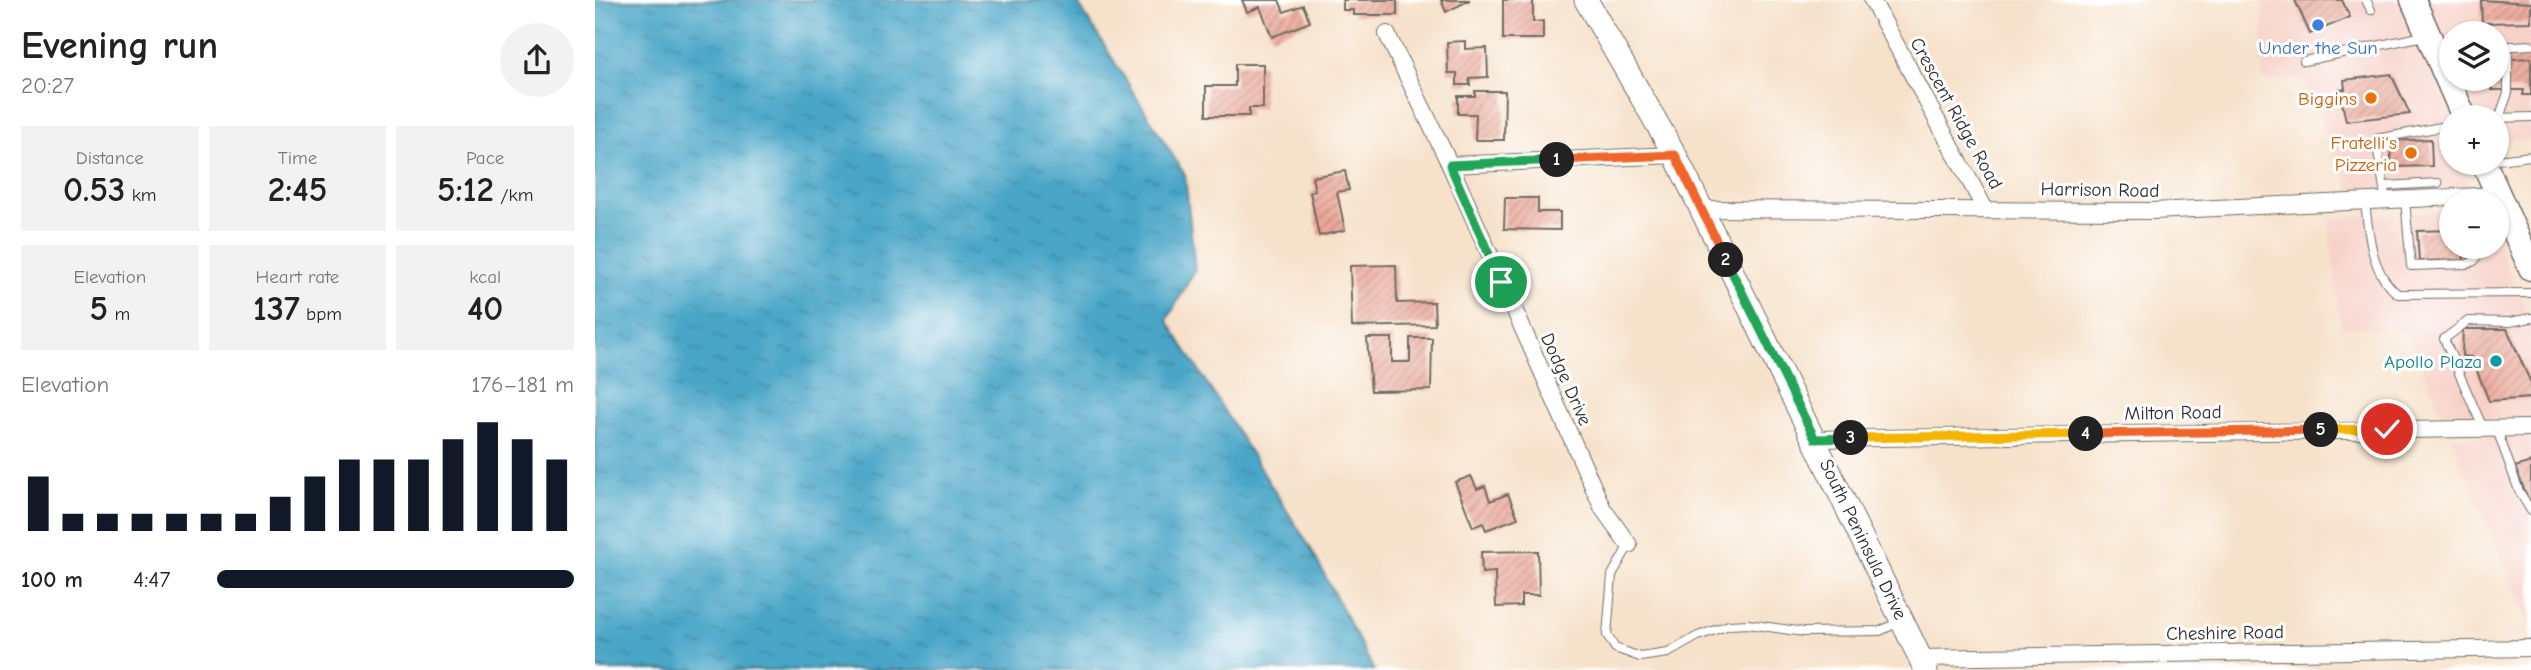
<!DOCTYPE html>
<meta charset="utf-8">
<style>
:root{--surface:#fff;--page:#f2f2f2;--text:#222;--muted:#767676;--accent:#111827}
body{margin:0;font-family:"Comic Neue",sans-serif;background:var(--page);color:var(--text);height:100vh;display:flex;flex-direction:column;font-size:26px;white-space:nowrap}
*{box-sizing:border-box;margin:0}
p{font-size:23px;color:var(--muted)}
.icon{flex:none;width:38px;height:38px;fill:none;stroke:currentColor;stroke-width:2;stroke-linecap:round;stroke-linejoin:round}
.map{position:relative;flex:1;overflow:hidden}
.drawer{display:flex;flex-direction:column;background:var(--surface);width:595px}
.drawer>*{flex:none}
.tools{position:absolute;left:1844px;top:21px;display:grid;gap:14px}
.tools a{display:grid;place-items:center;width:70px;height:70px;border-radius:50%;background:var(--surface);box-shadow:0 2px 5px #0004;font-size:35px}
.pin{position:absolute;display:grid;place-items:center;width:60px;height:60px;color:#fff;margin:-30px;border:4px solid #fff;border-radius:50%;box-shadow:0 2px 7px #0007}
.km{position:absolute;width:35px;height:35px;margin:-18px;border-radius:50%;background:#222;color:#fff;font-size:19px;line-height:35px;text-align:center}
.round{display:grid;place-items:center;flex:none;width:74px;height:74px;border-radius:37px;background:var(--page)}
.overview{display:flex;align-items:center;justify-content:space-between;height:119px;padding:0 21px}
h1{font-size:38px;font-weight:600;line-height:52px}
.figures{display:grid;grid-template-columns:repeat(3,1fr);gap:10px;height:119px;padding:7px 21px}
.figures div{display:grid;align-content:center;border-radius:0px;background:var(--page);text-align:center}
.figures b{font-size:35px;font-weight:600}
.figures small{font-size:19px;font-weight:400}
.figures p{font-size:19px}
.chart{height:196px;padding:14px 21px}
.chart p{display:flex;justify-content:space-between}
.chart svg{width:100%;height:126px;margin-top:7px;stroke:var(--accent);stroke-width:6}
ul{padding:0 21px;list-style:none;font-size:23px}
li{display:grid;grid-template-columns:112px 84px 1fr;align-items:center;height:52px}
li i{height:18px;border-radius:9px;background:var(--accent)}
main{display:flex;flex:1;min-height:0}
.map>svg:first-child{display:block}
</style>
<main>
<section class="drawer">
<div class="overview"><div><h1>Evening run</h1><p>20:27</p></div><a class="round"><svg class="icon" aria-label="share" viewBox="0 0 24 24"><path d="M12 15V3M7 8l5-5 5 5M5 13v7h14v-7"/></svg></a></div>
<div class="figures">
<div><p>Distance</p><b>0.53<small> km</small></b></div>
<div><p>Time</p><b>2:45</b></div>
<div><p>Pace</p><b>5:12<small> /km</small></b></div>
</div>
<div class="figures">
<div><p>Elevation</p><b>5<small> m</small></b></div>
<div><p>Heart rate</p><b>137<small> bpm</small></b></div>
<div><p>kcal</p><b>40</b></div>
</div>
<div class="chart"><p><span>Elevation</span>176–181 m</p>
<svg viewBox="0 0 160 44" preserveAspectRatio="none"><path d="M5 44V25M15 44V38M25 44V38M35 44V38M45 44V38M55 44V38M65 44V38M75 44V32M85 44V25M95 44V19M105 44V19M115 44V19M125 44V12M135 44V6M145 44V12M155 44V19"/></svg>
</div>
<ul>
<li><b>100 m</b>4:47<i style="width:100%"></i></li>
</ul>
</section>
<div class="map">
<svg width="1936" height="670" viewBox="0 0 1936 670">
<defs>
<pattern id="water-ripples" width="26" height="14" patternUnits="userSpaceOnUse" patternTransform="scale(1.75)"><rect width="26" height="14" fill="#48a6c7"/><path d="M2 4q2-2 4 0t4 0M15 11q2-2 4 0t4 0" fill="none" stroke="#3c87a2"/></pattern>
<pattern id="building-hatch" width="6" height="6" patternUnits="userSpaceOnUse" patternTransform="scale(1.75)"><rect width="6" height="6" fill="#eca898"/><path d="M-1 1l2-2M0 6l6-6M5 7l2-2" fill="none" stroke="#bf897c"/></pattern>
</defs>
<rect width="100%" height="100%" fill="#fff"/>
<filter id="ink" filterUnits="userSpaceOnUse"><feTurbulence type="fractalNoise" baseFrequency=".0143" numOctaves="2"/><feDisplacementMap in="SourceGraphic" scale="14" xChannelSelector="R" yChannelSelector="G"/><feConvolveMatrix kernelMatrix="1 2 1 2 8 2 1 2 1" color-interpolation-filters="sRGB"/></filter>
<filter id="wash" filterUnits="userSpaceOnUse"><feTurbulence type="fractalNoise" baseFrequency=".00686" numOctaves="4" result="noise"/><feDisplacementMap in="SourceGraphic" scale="28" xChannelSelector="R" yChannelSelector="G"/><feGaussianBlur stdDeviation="1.57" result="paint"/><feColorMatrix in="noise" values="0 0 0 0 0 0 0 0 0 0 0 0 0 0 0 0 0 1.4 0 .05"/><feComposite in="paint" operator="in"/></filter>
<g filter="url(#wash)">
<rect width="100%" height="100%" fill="#f6e1c9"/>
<g fill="#f7d1c8">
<polygon points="1668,0 1809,0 1857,117 1857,163 1878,191 1759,199 1708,81 1667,80"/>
<polygon points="1827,0 1936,0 1936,140 1902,140 1902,117 1875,117 1859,79 1902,79 1902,33 1857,33 1857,72"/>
<polygon points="1857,211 1857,247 1902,247 1902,241 1936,323 1936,418 1849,419 1812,330 1746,327 1733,218"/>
<polygon points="1936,436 1936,628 1856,437"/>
</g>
<polygon fill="url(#water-ripples)" stroke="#3a6879" stroke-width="2" points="0,0 481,0 590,175 600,270 572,320 716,549 779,670 0,670"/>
<g id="blocks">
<g fill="url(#building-hatch)">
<polygon points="647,0 684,0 689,12 708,5 715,22 677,37 665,7 652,12"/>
<polygon points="748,0 802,0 802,15 758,15 758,10 748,10"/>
<polygon points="846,0 875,0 851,12"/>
<polygon points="908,0 938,0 938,22 948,21 948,39 908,39"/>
<polygon points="1700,0 1747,0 1755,17 1715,34"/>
<polygon points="1886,0 1936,3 1936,22 1887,23"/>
<polygon points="870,41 870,49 892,48 893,77 874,78 875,85 862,85 862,73 853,73 852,42"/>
<polygon points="1936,58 1936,95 1928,95 1929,90 1897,90 1895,79 1902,79 1902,60"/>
<polygon points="640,64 668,64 668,108 654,108 654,116 611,116 611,86 640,86"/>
<polygon points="1796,74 1815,114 1751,121 1744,89 1750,89 1749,80"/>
<polygon points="880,91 910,91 909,140 880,140 881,114 863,114 863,96 880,96"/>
<polygon points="1836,139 1837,166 1796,167 1796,141"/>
<polygon points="750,171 754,190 742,192 750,230 724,236 715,192 720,191 717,177"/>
<polygon points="910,198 943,198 943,212 965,212 965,230 909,229"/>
<polygon points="1857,230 1857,247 1868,247 1869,260 1824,261 1822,231"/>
<polygon points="801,265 802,303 839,302 840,325 757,327 755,266"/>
<polygon points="1868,329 1912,329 1936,383 1936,398 1894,401 1880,366 1874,366 1876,357 1867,356"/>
<polygon points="772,338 797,338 797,362 815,362 815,338 837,338 836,390 776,391"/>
<polygon points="1936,462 1936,506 1920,467"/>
<polygon points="876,476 882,489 890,486 895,501 913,494 923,518 891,530 888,523 878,527 860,482"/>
<polygon points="943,551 944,595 926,595 926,606 901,607 900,572 887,573 886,552"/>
</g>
</g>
</g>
<g filter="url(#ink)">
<use href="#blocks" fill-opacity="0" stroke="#726b62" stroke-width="2"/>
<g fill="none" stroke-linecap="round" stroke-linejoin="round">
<defs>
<g id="lane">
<polyline points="1771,0 1776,10"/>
<polyline points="1902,47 1936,45"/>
<polyline points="1709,61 1829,36"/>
<polyline points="1902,118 1936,117"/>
<polyline points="1904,118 1913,93 1913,46"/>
<polyline points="1902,160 1936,156"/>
<polyline points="1790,186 1843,183"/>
<polyline points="1810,200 1816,266 1873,264 1879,261 1887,247"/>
<polyline points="1791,201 1781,139 1857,125"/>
<path d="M1770,203C1774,234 1776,274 1803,294L1936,293"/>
<polyline points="1901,427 1924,491 1936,511"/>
<polyline points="1888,428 1849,339 1873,321 1915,322 1936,318"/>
<polyline points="1034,545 1017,575 1012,635 1020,648 1045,657 1073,653 1103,636 1134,625 1153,624 1209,632 1285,631 1306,621"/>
</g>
<g id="street">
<polyline points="1277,0 1390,209"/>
<polyline points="792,34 855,165 1008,509 1034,545"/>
<polyline points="855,165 1080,155"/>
<polyline points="1106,209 1557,211 1904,195"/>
<polyline points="1220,439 1936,428"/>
<polyline points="1325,658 1936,648"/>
</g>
<polyline id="secondary" points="991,0 1080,155 1331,670"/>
<g id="primary">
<polyline points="1818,0 1869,117"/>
<polyline points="1889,163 1936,268"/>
</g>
</defs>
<use href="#lane" stroke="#726b62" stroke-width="10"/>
<use href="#street" stroke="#726b62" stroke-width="18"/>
<use href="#secondary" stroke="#726b62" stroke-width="25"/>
<use href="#primary" stroke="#726b62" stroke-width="27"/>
<use href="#lane" stroke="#fff" stroke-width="8"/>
<use href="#street" stroke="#fff" stroke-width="16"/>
<use href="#secondary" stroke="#fff" stroke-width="23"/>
<use href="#primary" stroke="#fff" stroke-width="24"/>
</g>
</g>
<g fill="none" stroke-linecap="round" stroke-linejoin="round" filter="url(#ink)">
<defs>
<polyline id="split-1" points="906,282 855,165 962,160"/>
<polyline id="split-2" points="962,160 1080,155 1131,260"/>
<polyline id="split-3" points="1131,260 1220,439 1256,438"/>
<polyline id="split-4" points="1256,438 1491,434"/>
<polyline id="split-5" points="1491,434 1726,430"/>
<polyline id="split-6" points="1726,430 1792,429"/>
</defs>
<use href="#split-1" stroke="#fff" stroke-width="14"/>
<use href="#split-2" stroke="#fff" stroke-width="14"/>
<use href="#split-3" stroke="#fff" stroke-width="14"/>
<use href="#split-4" stroke="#fff" stroke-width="14"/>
<use href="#split-5" stroke="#fff" stroke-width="14"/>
<use href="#split-6" stroke="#fff" stroke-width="14"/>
<use href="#split-1" stroke="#22a559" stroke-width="9"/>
<use href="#split-2" stroke="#f0652b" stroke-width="9"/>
<use href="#split-3" stroke="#22a559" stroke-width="9"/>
<use href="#split-4" stroke="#f5b400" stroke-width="9"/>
<use href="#split-5" stroke="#f0652b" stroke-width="9"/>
<use href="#split-6" stroke="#f5b400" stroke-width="9"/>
</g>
<circle fill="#3f7fe0" stroke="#fff" stroke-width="2.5" cx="1723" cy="25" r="7"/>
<g fill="#e8710a" stroke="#fff" stroke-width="2.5">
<circle cx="1776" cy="98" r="7"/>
<circle cx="1816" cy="153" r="7"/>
</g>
<circle fill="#0f9aa8" stroke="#fff" stroke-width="2.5" cx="1901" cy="361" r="7"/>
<g text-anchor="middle" stroke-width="6" stroke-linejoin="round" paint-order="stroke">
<g font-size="19" fill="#366cbe" stroke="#fff">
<text x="1723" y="54">Under the Sun</text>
</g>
<g font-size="19" fill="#c56008" stroke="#fff" text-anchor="end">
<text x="1762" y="105">Biggins</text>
<text x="1802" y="149">Fratelli's<tspan x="1802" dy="22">Pizzeria</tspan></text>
</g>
<g font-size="19" fill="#2b2b2b" stroke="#fff">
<text transform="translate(1362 113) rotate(61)" y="7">Crescent Ridge Road</text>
<text transform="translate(1505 189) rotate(1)" y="7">Harrison Road</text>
<text transform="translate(972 379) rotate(66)" y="7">Dodge Drive</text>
<text transform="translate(1578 412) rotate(-1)" y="7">Milton Road</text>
<text transform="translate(1269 539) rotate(64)" y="7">South Peninsula Drive</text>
<text transform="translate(1630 632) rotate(-1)" y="7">Cheshire Road</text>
</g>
<g font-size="19" fill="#0d838f" stroke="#fff" text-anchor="end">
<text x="1887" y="368">Apollo Plaza</text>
</g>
</g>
</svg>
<div class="tools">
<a><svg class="icon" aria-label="layers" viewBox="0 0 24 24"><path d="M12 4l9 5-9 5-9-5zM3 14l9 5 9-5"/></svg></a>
<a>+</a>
<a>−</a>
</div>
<div class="pin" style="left:906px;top:282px;background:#1e9e55"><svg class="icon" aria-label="arrive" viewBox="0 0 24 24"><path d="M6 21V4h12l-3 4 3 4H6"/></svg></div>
<div class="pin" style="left:1792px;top:429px;background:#d93025"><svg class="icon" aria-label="check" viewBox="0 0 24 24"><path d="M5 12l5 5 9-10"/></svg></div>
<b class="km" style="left:962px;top:160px">1</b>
<b class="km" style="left:1131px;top:260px">2</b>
<b class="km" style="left:1256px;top:438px">3</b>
<b class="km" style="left:1491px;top:434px">4</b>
<b class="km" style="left:1726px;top:430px">5</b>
</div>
</main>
